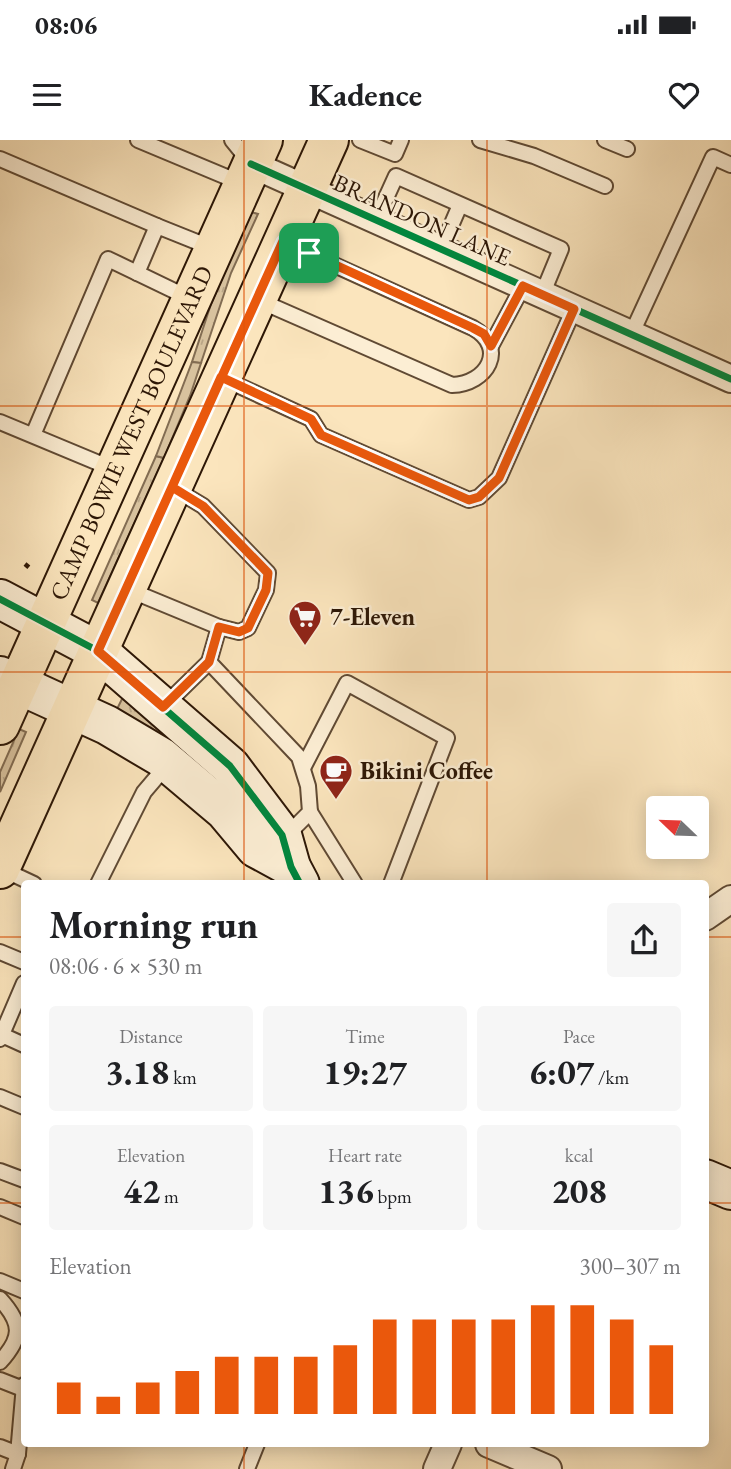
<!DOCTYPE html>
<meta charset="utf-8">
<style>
:root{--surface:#fff;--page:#f6f6f6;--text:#202124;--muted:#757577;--accent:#ea580c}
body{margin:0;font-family:"EB Garamond",serif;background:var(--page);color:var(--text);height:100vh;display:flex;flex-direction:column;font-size:26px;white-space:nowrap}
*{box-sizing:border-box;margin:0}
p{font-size:23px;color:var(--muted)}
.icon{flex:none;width:38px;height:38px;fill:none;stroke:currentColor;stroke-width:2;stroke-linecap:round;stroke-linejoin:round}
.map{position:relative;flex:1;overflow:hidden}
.drawer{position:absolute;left:21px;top:740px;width:688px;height:567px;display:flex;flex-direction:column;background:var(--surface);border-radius:7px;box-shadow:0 4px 18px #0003}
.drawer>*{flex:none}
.needle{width:46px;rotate:293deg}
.fabs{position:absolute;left:646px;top:656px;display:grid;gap:14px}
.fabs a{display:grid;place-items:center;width:63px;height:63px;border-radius:7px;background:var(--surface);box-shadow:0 4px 18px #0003;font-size:35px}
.pin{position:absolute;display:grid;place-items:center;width:60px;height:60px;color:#fff;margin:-30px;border-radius:14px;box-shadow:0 4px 10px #0006}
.round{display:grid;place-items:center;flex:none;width:74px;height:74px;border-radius:7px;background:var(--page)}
.headline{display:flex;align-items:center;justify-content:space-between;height:119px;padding:0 28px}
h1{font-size:38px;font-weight:700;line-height:52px}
.stats{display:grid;grid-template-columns:repeat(3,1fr);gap:10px;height:119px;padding:7px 28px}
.stats div{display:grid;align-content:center;border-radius:7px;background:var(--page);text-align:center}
.stats b{font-size:35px;font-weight:700}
.stats small{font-size:19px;font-weight:400}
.stats p{font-size:19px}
.chart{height:196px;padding:14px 28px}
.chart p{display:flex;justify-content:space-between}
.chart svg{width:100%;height:126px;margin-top:7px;stroke:var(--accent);stroke-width:6}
.status{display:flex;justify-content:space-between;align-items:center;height:49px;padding:0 35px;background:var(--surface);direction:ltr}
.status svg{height:19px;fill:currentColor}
header{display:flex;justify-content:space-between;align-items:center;height:91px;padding:0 28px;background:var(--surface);font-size:32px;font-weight:700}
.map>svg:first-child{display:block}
</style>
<div class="status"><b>08:06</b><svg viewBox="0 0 49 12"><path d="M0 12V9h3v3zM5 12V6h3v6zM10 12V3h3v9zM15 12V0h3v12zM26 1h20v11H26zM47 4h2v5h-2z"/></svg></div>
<header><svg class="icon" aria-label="menu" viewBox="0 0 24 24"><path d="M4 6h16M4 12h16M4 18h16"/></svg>Kadence<svg class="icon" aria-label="heart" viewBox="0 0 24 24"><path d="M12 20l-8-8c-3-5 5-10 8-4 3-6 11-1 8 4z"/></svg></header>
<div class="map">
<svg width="731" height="1329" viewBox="0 0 731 1329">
<defs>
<pattern id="grass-tufts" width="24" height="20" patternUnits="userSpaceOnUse" patternTransform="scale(1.75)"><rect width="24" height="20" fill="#d8c29e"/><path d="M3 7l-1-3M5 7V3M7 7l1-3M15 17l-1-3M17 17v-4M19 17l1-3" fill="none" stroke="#baa687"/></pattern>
</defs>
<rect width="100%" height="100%" fill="#fbe5bd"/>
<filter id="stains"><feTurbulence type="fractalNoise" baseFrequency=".00286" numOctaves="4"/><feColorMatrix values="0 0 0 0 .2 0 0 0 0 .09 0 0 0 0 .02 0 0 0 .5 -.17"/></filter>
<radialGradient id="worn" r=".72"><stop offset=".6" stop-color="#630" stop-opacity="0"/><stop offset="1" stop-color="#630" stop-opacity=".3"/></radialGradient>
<g fill="url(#grass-tufts)" stroke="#826c52" stroke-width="2">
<polygon points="251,72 258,74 231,133 201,223 192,222 211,164"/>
<polygon points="156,316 164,318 98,463 92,460"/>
<polygon points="123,557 146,573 195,622 163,596 117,569"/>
<polygon points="19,589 26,592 0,652 0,632"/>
</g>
<polygon fill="#d8c29e" stroke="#826c52" stroke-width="2" points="192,222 201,223 190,256 164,318 156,316"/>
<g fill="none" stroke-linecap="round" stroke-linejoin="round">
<defs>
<g id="lane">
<polyline points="138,0 241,43"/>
<polyline points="232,0 249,21"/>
<polyline points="360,0 395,14 401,0"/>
<polyline points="480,0 534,16 605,46"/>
<polyline points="605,0 627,9"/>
<polyline points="0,19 157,86"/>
<polyline points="376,80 396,36 561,109 542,155"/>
<polyline points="441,109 460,65"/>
<polyline points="137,133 157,86 212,108"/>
<path d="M258,160L452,245C487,244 508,208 473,188L286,103"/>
<polyline points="631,195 713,17 731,25"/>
<polyline points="491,206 523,146"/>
<polyline points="222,238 311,279 321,295 469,360 479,357 499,338 574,169"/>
<polyline points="0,282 113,329"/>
<polyline points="33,295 108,119 189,158"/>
<polyline points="173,348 203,366 268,433 266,450 248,488 239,492 219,487"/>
<polyline points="127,449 219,487 209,522"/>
<polyline points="164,566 209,522 299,617 308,646 310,672 292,690 282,695"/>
<polyline points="303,628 347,543 447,598 391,744"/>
<polyline points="310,672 355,744"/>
<polyline points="2,729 34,744"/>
<polyline points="98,744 144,652 167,625"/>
<polyline points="0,812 24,822"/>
<polyline points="2,895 24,905"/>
<polyline points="0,899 24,843"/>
<polyline points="0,957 24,967"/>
<polyline points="0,1031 24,1040"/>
<polyline points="0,1067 24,1077"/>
<polyline points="0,1141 24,1151"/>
<path d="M0,1159C23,1184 22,1198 0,1222"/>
<polyline points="0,1240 23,1249"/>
<polyline points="0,1307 18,1314"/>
<polyline points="13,1329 18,1314 24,1245"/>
<polyline points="247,1329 257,1304"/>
</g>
<g id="street">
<polyline points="251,24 731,239"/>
<polyline points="705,777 731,759"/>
<polyline points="489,1304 548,1329"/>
<polyline points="437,1329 448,1304"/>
</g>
<g id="secondary">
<polyline points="0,459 98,511 230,626 282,695 291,727 300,744"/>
<polyline points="0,536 107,585 161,617 225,671 256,708 291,727"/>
<polyline points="705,1039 731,1050"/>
</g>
<g id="primary">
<path id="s1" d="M0,585L263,0"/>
<polyline points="0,729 329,0"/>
</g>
</defs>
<use href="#lane" stroke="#604a34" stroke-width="18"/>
<use href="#street" stroke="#604a34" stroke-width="30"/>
<use href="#secondary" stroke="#2d1706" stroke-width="42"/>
<use href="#primary" stroke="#2d1706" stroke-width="42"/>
<polyline stroke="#2d1706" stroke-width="4.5" stroke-dasharray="5 3.5" stroke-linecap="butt" points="25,424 31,429"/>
<use href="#lane" stroke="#fceed4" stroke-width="14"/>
<use href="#street" stroke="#fceed4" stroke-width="26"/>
<use href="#secondary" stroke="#fceed4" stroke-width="38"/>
<use href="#primary" stroke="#fbe5bd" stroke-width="38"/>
<defs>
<g id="cycleway">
<polyline points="251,24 731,239"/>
<polyline points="0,459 98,511 230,626 282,695 291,727 300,744"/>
</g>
</defs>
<use href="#cycleway" stroke="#fceed4" stroke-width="11"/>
<use href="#cycleway" stroke="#00873e" stroke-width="7"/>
</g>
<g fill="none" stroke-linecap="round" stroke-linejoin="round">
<defs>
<path id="route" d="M309,113L283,101C221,238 160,374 98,511L163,567L209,522L219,487L239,492L248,488L266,450L268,433L203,366L172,347L221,237L311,279L321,295L469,360L479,357L499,338L574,169L523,146L491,206L484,194L473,188L309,113"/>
</defs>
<use href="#route" stroke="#fff" stroke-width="14"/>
<use href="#route" stroke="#ea580c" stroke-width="9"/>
</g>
<path fill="none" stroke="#df560c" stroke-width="2" stroke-opacity="0.55" d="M244,0V744M487,0V744M0,266H731M0,532H731M0,797H24M705,797H731M0,1063H24M705,1063H731M244,1304V1329M487,1304V1329"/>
<defs>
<symbol id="supermarket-pin" viewBox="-11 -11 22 30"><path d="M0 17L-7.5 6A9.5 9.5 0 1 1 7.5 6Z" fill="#8f2418" stroke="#fceed4"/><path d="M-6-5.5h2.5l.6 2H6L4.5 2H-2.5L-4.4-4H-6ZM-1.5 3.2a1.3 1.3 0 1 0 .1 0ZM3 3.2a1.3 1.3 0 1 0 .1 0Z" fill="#fff"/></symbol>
<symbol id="cafe-pin" viewBox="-11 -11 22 30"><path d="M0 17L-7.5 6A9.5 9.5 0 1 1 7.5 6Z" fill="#8f2418" stroke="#fceed4"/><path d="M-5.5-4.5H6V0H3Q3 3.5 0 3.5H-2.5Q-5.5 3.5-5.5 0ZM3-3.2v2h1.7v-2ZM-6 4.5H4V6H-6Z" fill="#fff"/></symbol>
</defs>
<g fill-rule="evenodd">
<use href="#supermarket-pin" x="286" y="458" width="38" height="52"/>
<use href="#cafe-pin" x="317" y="612" width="38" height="52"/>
</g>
<g text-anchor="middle" stroke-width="5" stroke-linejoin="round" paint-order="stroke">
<g font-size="24" fill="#2d1706" stroke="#fceed4">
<text transform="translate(422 80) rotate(24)" y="8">BRANDON LANE</text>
<text dy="8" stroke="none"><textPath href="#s1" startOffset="320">CAMP BOWIE WEST BOULEVARD</textPath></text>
</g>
<g font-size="24" font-weight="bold" fill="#2d1706" stroke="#fceed4" text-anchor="start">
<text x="330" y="485">7-Eleven</text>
<text x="360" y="639">Bikini Coffee</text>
</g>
</g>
<rect width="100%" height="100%" filter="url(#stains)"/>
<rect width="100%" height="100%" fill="url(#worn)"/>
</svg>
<div class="fabs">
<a><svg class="needle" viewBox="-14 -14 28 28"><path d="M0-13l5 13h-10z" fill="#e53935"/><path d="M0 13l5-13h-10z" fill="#757577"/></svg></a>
</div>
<div class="pin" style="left:309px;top:113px;background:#1e9e55"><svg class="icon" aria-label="arrive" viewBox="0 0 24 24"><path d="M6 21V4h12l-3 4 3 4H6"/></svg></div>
<section class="drawer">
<div class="headline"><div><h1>Morning run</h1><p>08:06 · 6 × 530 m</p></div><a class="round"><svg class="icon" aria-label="share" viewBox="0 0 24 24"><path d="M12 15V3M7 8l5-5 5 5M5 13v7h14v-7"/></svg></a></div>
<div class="stats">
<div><p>Distance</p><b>3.18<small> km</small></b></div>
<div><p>Time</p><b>19:27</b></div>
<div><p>Pace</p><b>6:07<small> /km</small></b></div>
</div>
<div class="stats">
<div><p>Elevation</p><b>42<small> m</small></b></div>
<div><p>Heart rate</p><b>136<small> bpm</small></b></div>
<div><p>kcal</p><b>208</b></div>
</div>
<div class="chart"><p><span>Elevation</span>300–307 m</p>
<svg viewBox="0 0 160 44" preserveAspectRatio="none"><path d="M5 44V33M15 44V38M25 44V33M35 44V29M45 44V24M55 44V24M65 44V24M75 44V20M85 44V11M95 44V11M105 44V11M115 44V11M125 44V6M135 44V6M145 44V11M155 44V20"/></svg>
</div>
</section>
</div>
